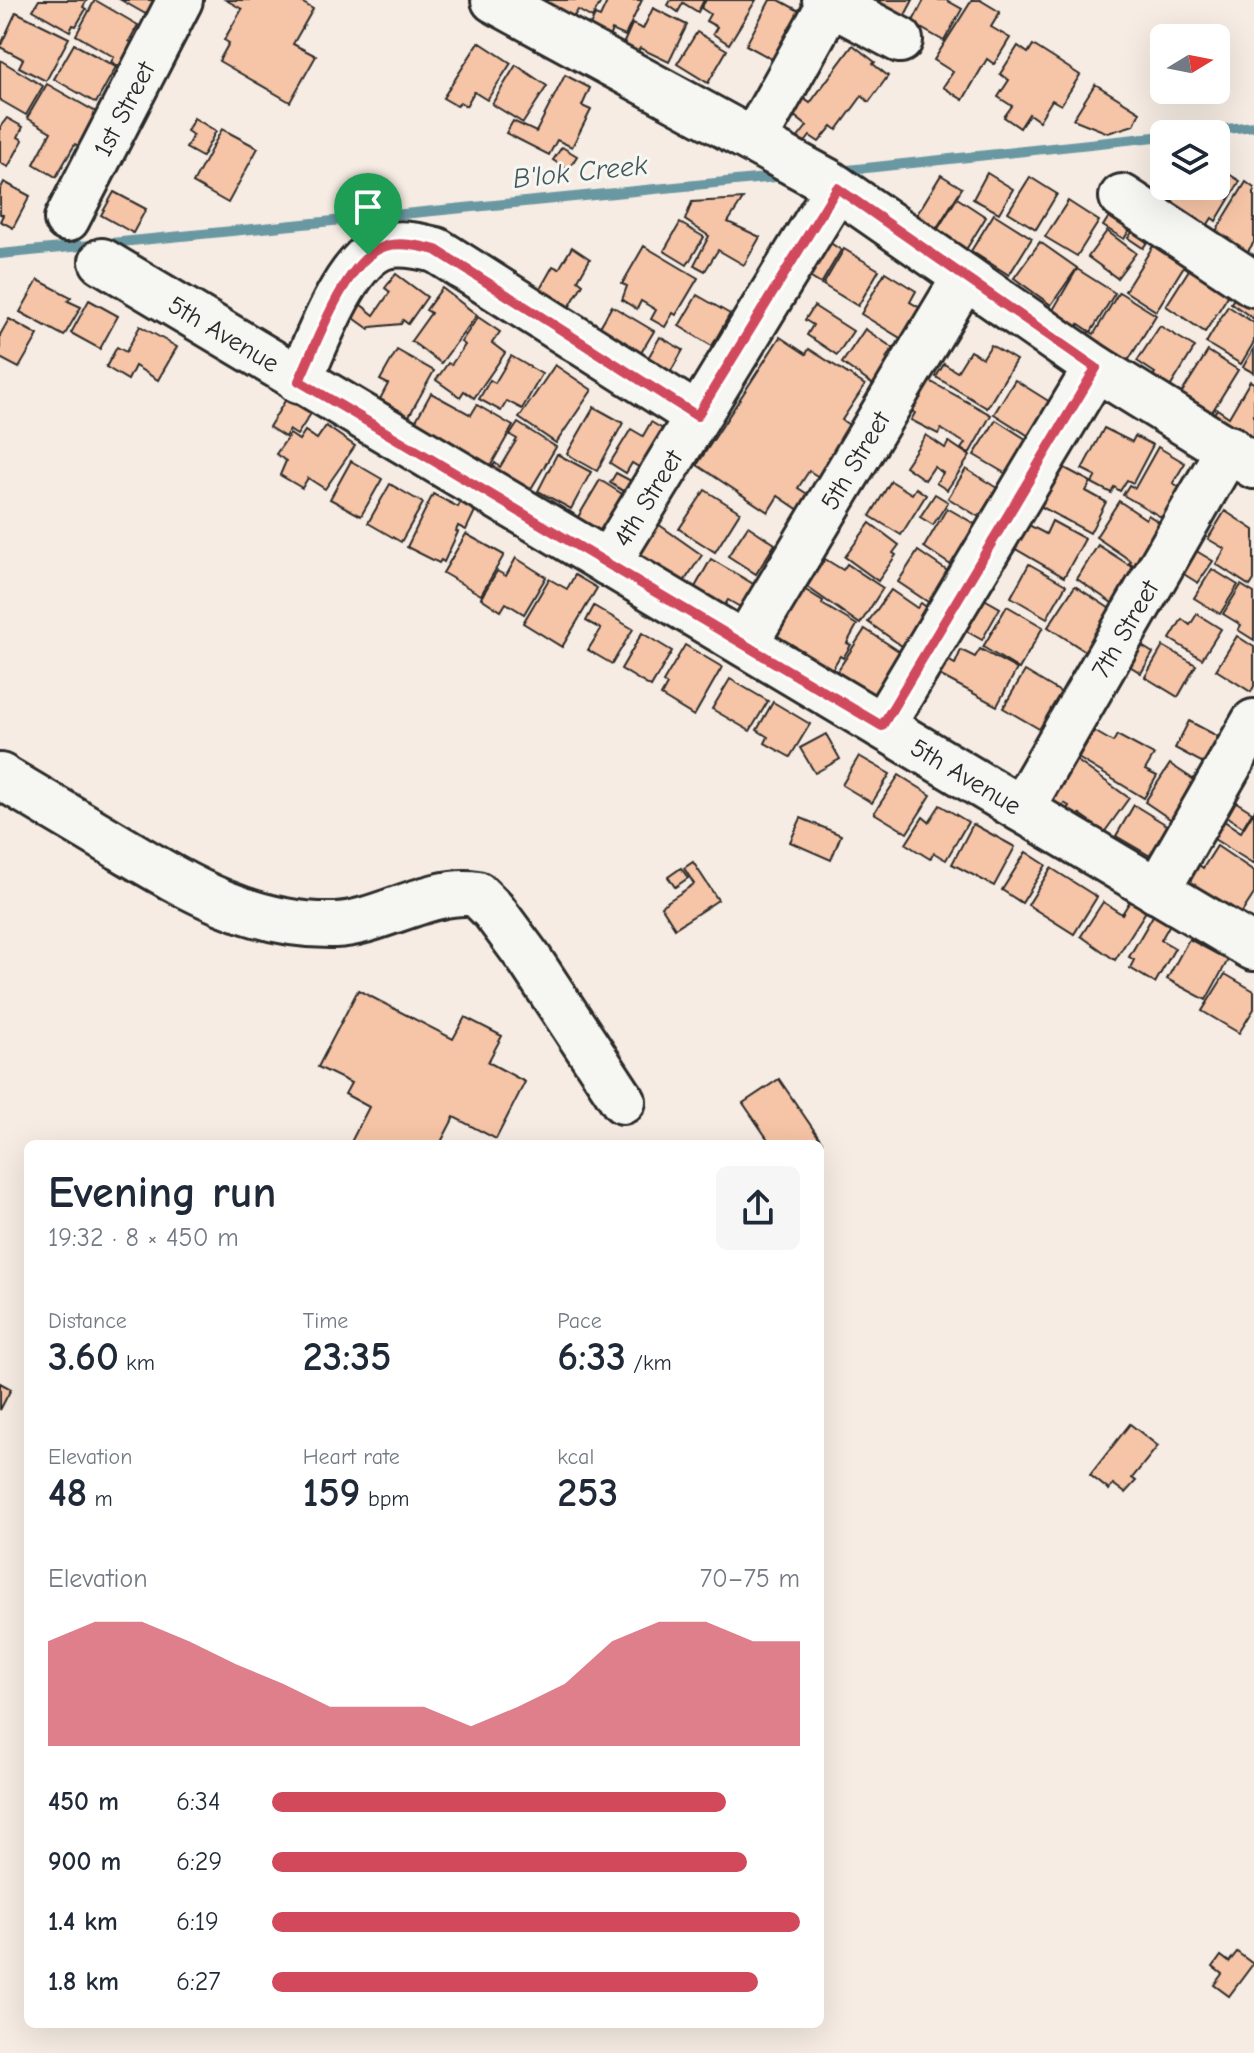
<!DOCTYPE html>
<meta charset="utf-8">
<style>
:root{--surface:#fff;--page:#f6f6f7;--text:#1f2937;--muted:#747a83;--accent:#d1495b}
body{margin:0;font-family:"Comic Neue",sans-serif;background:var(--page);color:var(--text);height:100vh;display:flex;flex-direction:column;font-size:30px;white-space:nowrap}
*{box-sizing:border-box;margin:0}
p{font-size:26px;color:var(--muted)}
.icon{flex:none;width:44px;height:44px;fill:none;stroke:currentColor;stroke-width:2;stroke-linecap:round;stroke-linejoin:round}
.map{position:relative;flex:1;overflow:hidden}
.panel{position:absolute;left:24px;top:1140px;width:800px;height:888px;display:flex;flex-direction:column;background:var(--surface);border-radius:12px;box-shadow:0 8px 32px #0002}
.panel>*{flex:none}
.needle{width:52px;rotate:80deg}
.buttons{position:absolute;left:1150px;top:24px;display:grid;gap:16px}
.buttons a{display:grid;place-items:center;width:80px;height:80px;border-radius:12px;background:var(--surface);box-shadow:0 8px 32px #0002;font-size:40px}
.pin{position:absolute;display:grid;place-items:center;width:68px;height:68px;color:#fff;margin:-82px -34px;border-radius:50% 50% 50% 0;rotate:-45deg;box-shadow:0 0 8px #0007}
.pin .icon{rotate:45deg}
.round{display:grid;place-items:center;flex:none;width:84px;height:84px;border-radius:12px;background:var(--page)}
.summary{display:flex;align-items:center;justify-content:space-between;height:136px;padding:0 24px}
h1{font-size:44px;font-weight:800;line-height:60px}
.stats{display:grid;grid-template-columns:repeat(3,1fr);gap:12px;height:136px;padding:8px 24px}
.stats div{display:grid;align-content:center}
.stats b{font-size:40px;font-weight:800}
.stats small{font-size:22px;font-weight:400}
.stats p{font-size:22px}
.chart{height:224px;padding:16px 24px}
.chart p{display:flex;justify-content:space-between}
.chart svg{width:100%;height:144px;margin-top:8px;fill:var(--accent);opacity:.7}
ul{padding:0 24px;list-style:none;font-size:26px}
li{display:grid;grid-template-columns:128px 96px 1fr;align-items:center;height:60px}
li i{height:20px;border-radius:10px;background:var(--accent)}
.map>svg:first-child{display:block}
</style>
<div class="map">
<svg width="1254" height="2053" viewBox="0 0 1254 2053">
<rect width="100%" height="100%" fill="#f6ece3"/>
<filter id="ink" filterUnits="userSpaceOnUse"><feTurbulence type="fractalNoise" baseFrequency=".0125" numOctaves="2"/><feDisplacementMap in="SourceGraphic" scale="16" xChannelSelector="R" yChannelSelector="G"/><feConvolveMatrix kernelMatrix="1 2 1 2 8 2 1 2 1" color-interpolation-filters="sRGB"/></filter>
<g filter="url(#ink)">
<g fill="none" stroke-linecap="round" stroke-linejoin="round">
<g stroke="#6997a2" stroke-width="10">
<polyline points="1181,134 1254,126"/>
<polyline points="838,171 1164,136"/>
<polyline points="0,254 786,176"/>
</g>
</g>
<g fill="#f6c4a6" stroke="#2b2b2b" stroke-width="2">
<polygon points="39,0 87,0 83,7 86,9 76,26 73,25 70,31 33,10"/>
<polygon points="95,0 138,25 129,41 146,50 133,74 111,62 114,57 76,35"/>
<polygon points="121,0 158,0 149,16"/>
<polygon points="226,0 298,0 313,9 293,44 316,56 290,102 219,61 229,43 224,40 242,9"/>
<polygon points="541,0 602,0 592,18 578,10 569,24 537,7"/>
<polygon points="608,0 642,0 625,36 612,30 607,42 588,30 595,15 600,17"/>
<polygon points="671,0 704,0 698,12 683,3 678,12 668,5"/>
<polygon points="706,0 756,0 729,44 713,34 717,27 706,21 710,14 701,8"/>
<polygon points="770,0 779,0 805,14 779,63 746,45"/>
<polygon points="874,0 913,0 904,17"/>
<polygon points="924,0 946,0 962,9 944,41 912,23"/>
<polygon points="972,0 980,0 1000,12 991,27 1010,38 994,64 987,59 963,100 943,87 953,72 934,60"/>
<polygon points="653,8 687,25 669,62 640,48 634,58 621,49 632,24 643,29"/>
<polygon points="16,12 69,38 46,81 19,67 23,59 0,47"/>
<polygon points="697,32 727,50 708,83 677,64"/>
<polygon points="479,42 511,63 487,100 474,92 466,106 460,102 457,106 443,98"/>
<polygon points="74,44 116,67 96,103 54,79"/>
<polygon points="853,45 875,62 873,64 888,76 869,102 862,96 837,130 832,126 819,142 810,136 800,149 793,144 807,126 788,111 799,95 810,103"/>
<polygon points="1033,45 1080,75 1061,105 1052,100 1039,121 1029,114 1020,128 1004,117 1012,106 998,97 1009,80 1000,74 1018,46 1028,53"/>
<polygon points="0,60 43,86 26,115 0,100"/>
<polygon points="516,65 547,86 523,123 492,104"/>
<polygon points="565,75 590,88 582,106 591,110 572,147 557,140 549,155 506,133 513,121 536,132"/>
<polygon points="47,84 108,119 90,152 75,144 56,177 34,164 51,132 27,118"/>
<polygon points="1095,84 1140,112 1134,125 1108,133 1073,119"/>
<polygon points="7,118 23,127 18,137 23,140 8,167 0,163 0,127"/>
<polygon points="194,118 216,131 202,157 186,148 193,135 187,131"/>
<polygon points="222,129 258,148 228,203 193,183"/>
<polygon points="562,147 577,156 568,170 553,160"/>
<polygon points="1216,166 1240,181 1216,221 1212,218 1203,232 1160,206 1172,186 1216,186"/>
<polygon points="987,173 1013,189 999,213 973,199"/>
<polygon points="941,175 962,188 933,234 913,221"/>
<polygon points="1030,177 1057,194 1036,229 1008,212"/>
<polygon points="4,182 30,196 13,228 0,221 3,215 0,214 0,190"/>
<polygon points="1246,182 1254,188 1254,242 1244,257 1213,236"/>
<polygon points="114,192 146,209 133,233 101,215"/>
<polygon points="957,198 986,217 956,266 926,248"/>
<polygon points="743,199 728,222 760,237 744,265 718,250 705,271 694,265 709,236 685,220 692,202"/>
<polygon points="1068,201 1099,221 1077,256 1045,237"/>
<polygon points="1115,207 1136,219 1124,239 1103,226"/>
<polygon points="994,214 1032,238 1009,275 971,251"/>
<polygon points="1139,222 1154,232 1143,248 1128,238"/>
<polygon points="680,223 704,237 687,265 664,251"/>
<polygon points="1107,231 1136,253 1117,278 1088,257"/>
<polygon points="1158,238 1189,258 1156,311 1125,291"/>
<polygon points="826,240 841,250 821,284 806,275"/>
<polygon points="1040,242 1077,268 1051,305 1014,278"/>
<polygon points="644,246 698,278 676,315 673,313 665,327 651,319 656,310 641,301 637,309 622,300 627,286 622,284"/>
<polygon points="572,247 590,259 578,280 583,284 568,309 539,291 553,266 559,269"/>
<polygon points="844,249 879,270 858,306 823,285"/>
<polygon points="1194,262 1233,288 1205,332 1166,306"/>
<polygon points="1077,269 1115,293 1091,332 1079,324 1071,337 1050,324 1057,312 1053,310"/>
<polygon points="885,272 916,291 910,302 931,314 920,331 910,325 902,339 861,314"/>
<polygon points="396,274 427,297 408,324 403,320 401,324 371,327 369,329 351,316 360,304 374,315 390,292 385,288"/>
<polygon points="38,280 71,297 68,301 81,307 64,336 20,312"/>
<polygon points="1243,285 1254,293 1254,319 1231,303"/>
<polygon points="442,288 477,315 441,363 411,341 431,313 426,310"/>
<polygon points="1119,292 1156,315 1123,369 1085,344 1089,331 1094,334"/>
<polygon points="697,295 730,314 712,346 679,326"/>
<polygon points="89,300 118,316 100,349 71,333"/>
<polygon points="612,306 654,331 635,363 593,339"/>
<polygon points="814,306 853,331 837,355 807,335 813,325 805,320"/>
<polygon points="1228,306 1254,323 1254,342 1241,364 1206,343"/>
<polygon points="478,317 500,332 492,343 505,353 474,398 464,391 460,397 436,380 448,363 451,365 465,345 461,342"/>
<polygon points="9,319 38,335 19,368 0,358 0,335"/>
<polygon points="140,326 177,347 158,380 135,366 128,380 106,367 117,347 126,352"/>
<polygon points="1160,326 1195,347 1164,397 1147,385 1155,373 1137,361"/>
<polygon points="865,329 893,348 886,358 891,362 875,386 842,363"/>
<polygon points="660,337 683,350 667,378 644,365"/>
<polygon points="780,337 806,354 809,349 865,385 842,420 852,427 819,477 809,471 798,488 809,495 799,510 778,496 768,512 697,465"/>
<polygon points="991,345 1016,360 987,408 936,377 944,364 957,372 970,351 983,358"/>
<polygon points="1254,348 1254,373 1243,367"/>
<polygon points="397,350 434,371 409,416 380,399 388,384 380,380"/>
<polygon points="1208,351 1238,370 1212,412 1191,399 1183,411 1174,405"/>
<polygon points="511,356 542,374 522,409 507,401 501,411 479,399 490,380 495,383"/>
<polygon points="555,365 592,390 556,443 519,418"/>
<polygon points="926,379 991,415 969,454 961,449 965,443 941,429 938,434 911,420 915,413 910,409"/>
<polygon points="1015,380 1050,402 1029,436 994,414"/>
<polygon points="1250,381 1254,383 1254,437 1245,452 1205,428 1217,409 1229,417"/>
<polygon points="431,393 471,415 477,405 513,426 486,474 410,431"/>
<polygon points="288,396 312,412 297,435 289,430 285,437 269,427"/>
<polygon points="594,407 623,423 597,471 567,454"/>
<polygon points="996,420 1029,441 1008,475 974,455"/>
<polygon points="651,422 673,435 650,474 632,463 626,473 610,463 631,429 643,436"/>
<polygon points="518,423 556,447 523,502 485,479 495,463 500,467 517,439 510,435"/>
<polygon points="326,426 355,446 325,489 308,478 302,488 280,475 286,461 276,454 290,434 299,440 305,431 317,439"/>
<polygon points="1104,428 1132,442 1135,436 1153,445 1133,483 1127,480 1120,491 1114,487 1111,493 1092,483 1096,476 1082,469"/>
<polygon points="926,435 945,448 949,442 970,456 947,490 936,483 943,473 934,467 925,480 905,466"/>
<polygon points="1158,447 1185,463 1173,483 1186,491 1168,521 1123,495 1129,485 1135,488"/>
<polygon points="557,454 591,472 571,509 538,491"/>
<polygon points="351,461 382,479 361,516 330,499"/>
<polygon points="1061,466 1091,482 1086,491 1106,502 1090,533 1040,506"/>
<polygon points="966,469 997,488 979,517 948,498"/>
<polygon points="616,473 633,482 627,493 610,483"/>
<polygon points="600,480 627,497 599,545 561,523 569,511 578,517"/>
<polygon points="891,481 912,494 916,488 926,495 901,535 870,516"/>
<polygon points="390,484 423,503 401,542 368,523"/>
<polygon points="705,490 740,512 715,552 679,529"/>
<polygon points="433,494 458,507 461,501 476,509 466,530 458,526 456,531 458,532 444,562 441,560 439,563 407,547"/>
<polygon points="935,494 948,502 933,525 920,517"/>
<polygon points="1119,501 1146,519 1148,515 1165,526 1149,577 1129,563 1131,561 1096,537"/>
<polygon points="947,508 980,527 967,576 924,547"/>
<polygon points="1225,511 1254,530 1254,580 1250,586 1216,564 1225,549 1208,539"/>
<polygon points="1052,521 1085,539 1064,577 1014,548 1027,524 1046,534"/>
<polygon points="870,523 899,545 893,553 896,555 878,581 845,557"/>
<polygon points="658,524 702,555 683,583 639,554"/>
<polygon points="748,526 775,544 756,574 728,556"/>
<polygon points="466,534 504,555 481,595 443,573"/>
<polygon points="1098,545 1143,574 1121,609 1077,579"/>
<polygon points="1193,549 1213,561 1198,583 1179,571"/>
<polygon points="918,551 955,576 940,610 898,582"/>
<polygon points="516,558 546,577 524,614 506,603 501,611 481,598 497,571 506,576"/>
<polygon points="711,559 755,585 749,612 728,600 719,614 690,596"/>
<polygon points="825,559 843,570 847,564 883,588 860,624 807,587"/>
<polygon points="1029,564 1066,585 1047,618 1011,597"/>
<polygon points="1212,569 1238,585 1220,614 1194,598"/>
<polygon points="575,575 597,588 562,647 523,623 549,579 567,589"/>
<polygon points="1241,585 1254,593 1254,640 1238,630 1241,625 1223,614"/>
<polygon points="1075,586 1118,614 1091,655 1048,627"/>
<polygon points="804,589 823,601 822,604 857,625 847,643 851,645 843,658 840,656 825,681 769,648"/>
<polygon points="891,590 917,608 921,603 936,614 909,651 868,622"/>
<polygon points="979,596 1000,608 982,640 961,628"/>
<polygon points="594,606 633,629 612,664 588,650 601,629 586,621"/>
<polygon points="1007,606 1043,627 1019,669 983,647"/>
<polygon points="1197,614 1221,629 1202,659 1170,639 1182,619 1190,625"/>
<polygon points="865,629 911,659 872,701 834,676"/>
<polygon points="642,633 672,651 651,687 621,669"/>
<polygon points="1237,636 1254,647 1254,686 1251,692 1216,670"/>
<polygon points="1137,643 1153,653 1141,673 1125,663"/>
<polygon points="685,645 722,667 694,716 661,696 667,685 663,682"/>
<polygon points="1163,646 1196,665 1178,697 1145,677"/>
<polygon points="980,649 1017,669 997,706 928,669 937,654 955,664 961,650 975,657"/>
<polygon points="1025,671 1062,693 1041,730 1003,708"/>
<polygon points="730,679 768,701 750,731 712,709"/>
<polygon points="773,702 810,724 790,757 765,743 768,737 757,730"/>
<polygon points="1189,721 1219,737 1205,764 1175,748"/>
<polygon points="1094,731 1113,742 1117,735 1154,755 1145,770 1157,776 1144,798 1078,758"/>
<polygon points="826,734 840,759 815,773 800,748"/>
<polygon points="859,756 890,774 872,803 842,785"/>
<polygon points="1076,760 1129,798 1098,841 1083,831 1090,821 1080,814 1074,823 1063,815 1069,806 1064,803 1058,812 1047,804"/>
<polygon points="1170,764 1208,789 1182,827 1145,802"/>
<polygon points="899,775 931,795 907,833 874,813"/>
<polygon points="1233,800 1252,812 1243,827 1224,815"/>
<polygon points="940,805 968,822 946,860 934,853 930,859 906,844 923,817 929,822"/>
<polygon points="1134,805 1170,827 1152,857 1116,836"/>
<polygon points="1254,811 1254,864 1214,839 1224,821 1241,832"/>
<polygon points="801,818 841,835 831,860 790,842"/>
<polygon points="973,824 1015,847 994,886 952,864"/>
<polygon points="1217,846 1254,871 1254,894 1235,923 1183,888 1198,864 1203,868"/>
<polygon points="1026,852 1046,865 1022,903 1002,890"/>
<polygon points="693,862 718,900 675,928 661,906 694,884 684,868"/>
<polygon points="681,868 688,878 675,887 668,877"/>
<polygon points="1051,868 1097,897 1074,934 1028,905"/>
<polygon points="1132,898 1148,908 1115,960 1081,936 1103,902 1122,914"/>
<polygon points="1154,914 1170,924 1161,940 1175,948 1155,983 1130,968 1134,960 1129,957"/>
<polygon points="1189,939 1228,960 1206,1000 1167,979"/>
<polygon points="1225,974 1254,991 1254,1009 1239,1033 1202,1011"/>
<polygon points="358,990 453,1039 465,1017 502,1036 488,1062 525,1082 496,1139 454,1117 440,1144 350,1144 369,1107 345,1094 351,1083 318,1067"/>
<polygon points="779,1079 822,1142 820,1144 771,1144 743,1103"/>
<polygon points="0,1383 11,1389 0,1410"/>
<polygon points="1130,1424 1158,1446 1132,1478 1136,1481 1125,1493 1113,1484 1109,1490 1090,1475"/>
<polygon points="1237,1952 1253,1964 1229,1996 1214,1985 1222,1974 1213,1967 1221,1956 1229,1962"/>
</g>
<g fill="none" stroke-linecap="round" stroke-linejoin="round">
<defs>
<g id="minor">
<polyline points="494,0 827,181 1096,368 1254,466"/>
<polyline points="825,0 900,40"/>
<polyline points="754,140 832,0"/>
<polyline points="1122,197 1254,284"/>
<path id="s1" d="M67,219L180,0"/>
<path id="s2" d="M102,261L1254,948"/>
<path d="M299,381C316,345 346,257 386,246C402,242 420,246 436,250L697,416"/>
<path id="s3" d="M608,563L837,188"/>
<path id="s4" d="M745,644L965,277"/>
<polyline points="882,726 1096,368"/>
<path d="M0,776C39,799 77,822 116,845C185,886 251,927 335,925C378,924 434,886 477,894L493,910L530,960L623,1101"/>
<path id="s5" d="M1021,809L1229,448"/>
<polyline points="1157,891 1254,722"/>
</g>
</defs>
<use href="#minor" stroke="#2b2b2b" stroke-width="50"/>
<use href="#minor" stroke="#f6f6f2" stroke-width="44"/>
</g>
</g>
<g fill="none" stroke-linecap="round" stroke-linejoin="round" filter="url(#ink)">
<defs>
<path id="route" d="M837,188L1096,368L882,726L299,381C316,345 346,257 386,246C402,242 420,246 436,250L697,416Z"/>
</defs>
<use href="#route" stroke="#fff" stroke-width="16"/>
<use href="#route" stroke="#d1495b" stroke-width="10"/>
</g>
<g text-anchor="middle" stroke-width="6" stroke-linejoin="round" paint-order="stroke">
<g font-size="26" fill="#2b2b2b" stroke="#f6f6f2">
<text dy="9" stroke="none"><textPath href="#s1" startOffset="124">1st Street</textPath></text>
<text dy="9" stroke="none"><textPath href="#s2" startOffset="142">5th Avenue</textPath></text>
<text dy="9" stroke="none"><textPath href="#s4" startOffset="214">5th Street</textPath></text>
<text dy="9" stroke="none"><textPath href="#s3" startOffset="76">4th Street</textPath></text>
<text dy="9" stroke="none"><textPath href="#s5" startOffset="208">7th Street</textPath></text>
<text dy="9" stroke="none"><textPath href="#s2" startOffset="1006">5th Avenue</textPath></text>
</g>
<g font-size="28" font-style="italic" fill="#45585c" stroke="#f6f6f2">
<text transform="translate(580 171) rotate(-6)" y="10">B'lok Creek</text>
</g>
</g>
</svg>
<div class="buttons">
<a><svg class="needle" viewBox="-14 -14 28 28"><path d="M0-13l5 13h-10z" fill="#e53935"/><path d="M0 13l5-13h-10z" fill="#747a83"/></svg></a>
<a><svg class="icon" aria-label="layers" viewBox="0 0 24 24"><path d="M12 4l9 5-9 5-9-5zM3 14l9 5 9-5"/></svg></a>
</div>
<div class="pin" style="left:368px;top:255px;background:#1e9e55"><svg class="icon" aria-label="arrive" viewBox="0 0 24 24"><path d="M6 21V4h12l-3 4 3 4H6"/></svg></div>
<section class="panel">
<div class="summary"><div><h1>Evening run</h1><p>19:32 · 8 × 450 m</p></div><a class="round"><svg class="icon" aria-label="share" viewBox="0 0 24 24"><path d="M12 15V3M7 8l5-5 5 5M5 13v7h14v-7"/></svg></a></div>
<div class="stats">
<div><p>Distance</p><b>3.60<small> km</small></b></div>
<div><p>Time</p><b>23:35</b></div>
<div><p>Pace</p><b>6:33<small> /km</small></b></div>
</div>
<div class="stats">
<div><p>Elevation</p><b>48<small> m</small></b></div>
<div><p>Heart rate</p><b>159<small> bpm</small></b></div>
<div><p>kcal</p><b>253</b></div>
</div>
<div class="chart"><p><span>Elevation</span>70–75 m</p>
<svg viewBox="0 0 160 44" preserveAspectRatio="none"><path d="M0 44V12L10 6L20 6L30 12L40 19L50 25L60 32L70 32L80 32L90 38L100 32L110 25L120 12L130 6L140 6L150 12L160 12V44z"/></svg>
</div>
<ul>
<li><b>450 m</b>6:34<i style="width:86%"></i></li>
<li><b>900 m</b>6:29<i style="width:90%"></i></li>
<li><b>1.4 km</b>6:19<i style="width:100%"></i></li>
<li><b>1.8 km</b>6:27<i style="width:92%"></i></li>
</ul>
</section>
</div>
